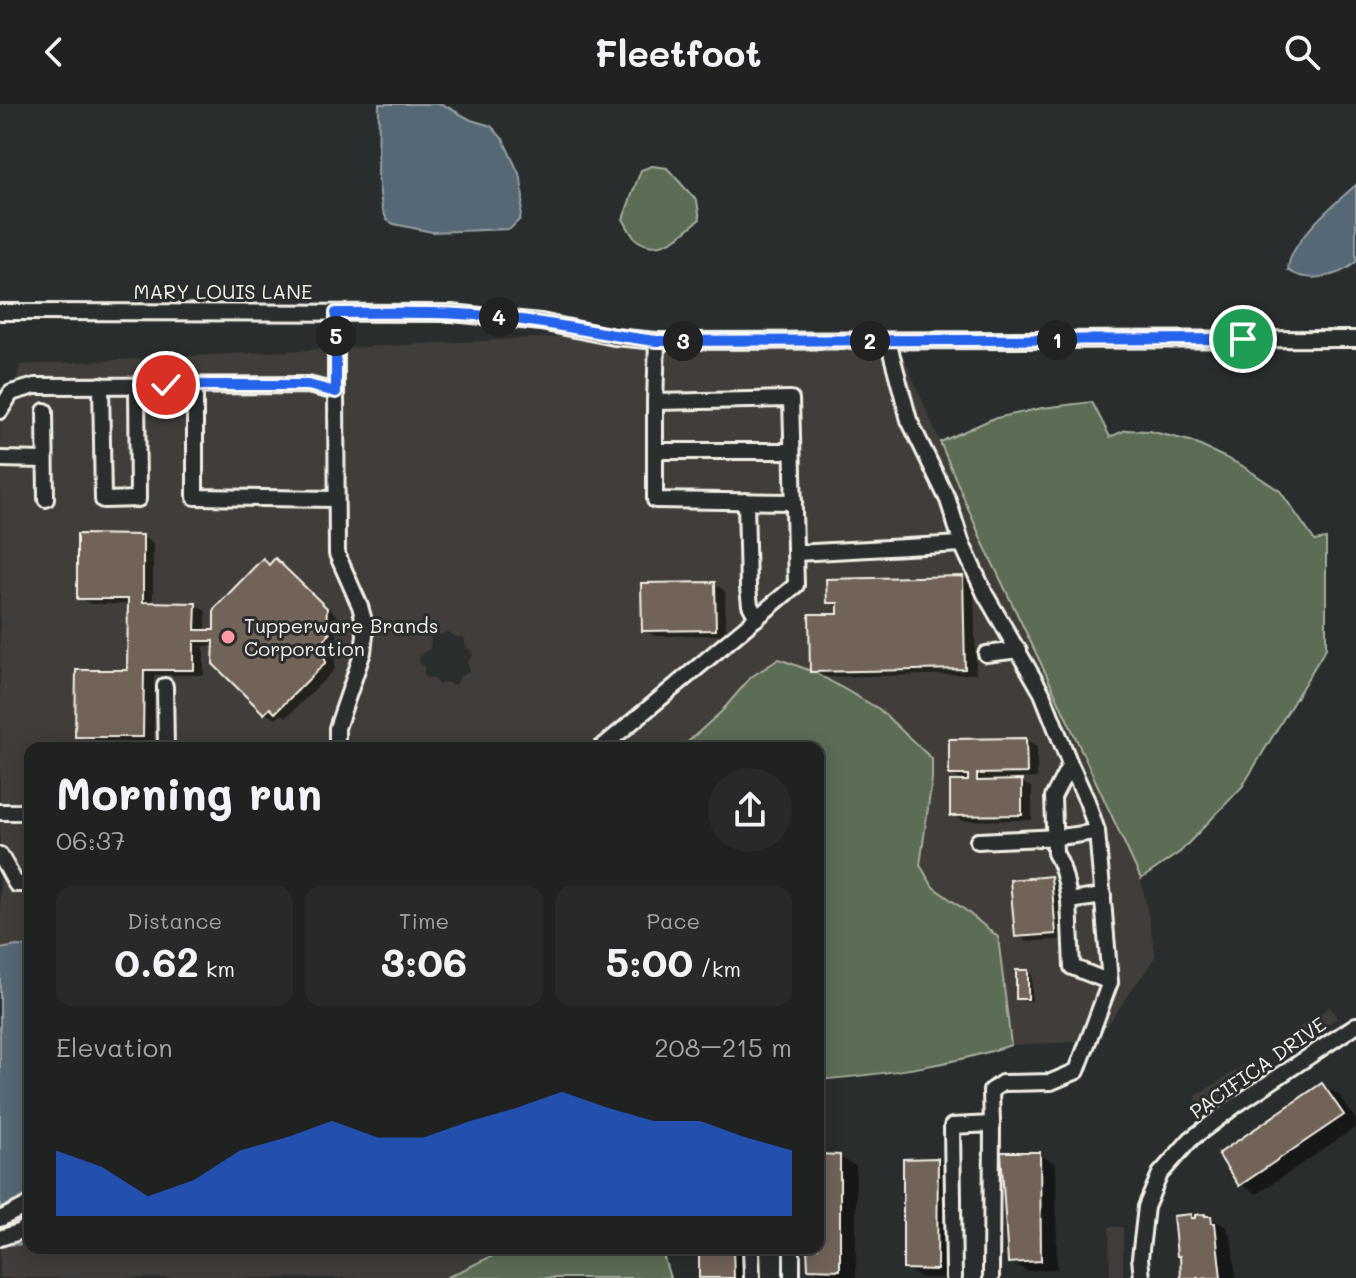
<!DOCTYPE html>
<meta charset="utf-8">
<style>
:root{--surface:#202222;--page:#282a2a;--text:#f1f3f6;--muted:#a2a4a5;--line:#3d3f40;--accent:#2563eb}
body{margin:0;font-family:Mali,sans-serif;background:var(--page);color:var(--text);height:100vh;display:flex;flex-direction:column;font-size:30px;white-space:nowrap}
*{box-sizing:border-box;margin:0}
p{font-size:26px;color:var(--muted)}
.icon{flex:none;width:44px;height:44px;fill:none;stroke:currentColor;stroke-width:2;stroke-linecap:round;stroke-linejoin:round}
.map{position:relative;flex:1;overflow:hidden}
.sheet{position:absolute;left:24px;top:638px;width:800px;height:512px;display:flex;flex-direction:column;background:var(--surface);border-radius:16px;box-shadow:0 4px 20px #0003,0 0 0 2px var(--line)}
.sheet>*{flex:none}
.pin{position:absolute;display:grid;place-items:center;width:68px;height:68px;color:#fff;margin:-34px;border:4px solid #fff;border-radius:50%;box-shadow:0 2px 8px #0007}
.km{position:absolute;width:40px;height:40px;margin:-20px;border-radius:50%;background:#222;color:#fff;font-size:22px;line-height:40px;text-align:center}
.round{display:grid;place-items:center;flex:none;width:84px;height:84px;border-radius:42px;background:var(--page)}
.head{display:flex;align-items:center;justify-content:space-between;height:136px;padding:0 32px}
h1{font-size:44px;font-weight:800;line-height:60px}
.figures{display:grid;grid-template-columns:repeat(3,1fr);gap:12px;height:136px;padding:8px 32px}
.figures div{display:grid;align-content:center;border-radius:16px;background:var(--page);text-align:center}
.figures b{font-size:40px;font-weight:800}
.figures small{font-size:22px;font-weight:400}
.figures p{font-size:22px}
.chart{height:224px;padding:16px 32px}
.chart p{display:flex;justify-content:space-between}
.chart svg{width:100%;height:144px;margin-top:8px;fill:var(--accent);opacity:.7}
header{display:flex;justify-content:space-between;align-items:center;height:104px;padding:0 32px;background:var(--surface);font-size:36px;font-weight:800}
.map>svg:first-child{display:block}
</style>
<header><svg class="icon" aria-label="back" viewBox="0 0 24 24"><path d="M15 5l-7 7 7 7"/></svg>Fleetfoot<svg class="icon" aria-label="search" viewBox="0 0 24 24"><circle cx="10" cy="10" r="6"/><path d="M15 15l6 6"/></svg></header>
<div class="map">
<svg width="1356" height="1174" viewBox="0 0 1356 1174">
<rect width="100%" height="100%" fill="#2a2d2e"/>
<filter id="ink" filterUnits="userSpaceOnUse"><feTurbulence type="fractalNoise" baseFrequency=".0125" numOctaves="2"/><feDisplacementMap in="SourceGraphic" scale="16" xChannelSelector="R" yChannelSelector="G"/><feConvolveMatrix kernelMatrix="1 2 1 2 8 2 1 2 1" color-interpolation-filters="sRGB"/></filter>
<g filter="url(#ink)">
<g fill="#403e3b" fill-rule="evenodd">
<path d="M574,232L613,240L657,245L900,244L982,437L1047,572L1141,775L1156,852L1096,937L1011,941L998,833L965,806L933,783L920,761L932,675L751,573L721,608L681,644H30V843L16,842L0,845V293L17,274L20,261ZM448,527L456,533H463L465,535L466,544L471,547L473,552L467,559L469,563V568L460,572L457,580L452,581L446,578L438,581L434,574H428L424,572V562L420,560L419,555L421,550L430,545L431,531L436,529L441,531Z"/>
<polygon points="1330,903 1337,914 1289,946 1282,935"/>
<polygon points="1244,961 1251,972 1203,1004 1195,993"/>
<polygon points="1109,1123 1123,1123 1123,1174 1110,1174"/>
<polygon points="0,1140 30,1141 30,1144 509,1144 446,1174 0,1174"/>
</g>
<g fill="#5c6c55" stroke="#a8ae9e" stroke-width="2">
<path d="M652,62L667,64L685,84L697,97L700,115C683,129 661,153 637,136C631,132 627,121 623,115L641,66Z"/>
<polygon points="1092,298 1110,333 1126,326 1149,327 1190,337 1241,361 1280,387 1315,437 1326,435 1326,544 1242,683 1180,748 1141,775 1047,572 982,437 940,338 992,315 1042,304"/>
<path d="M779,555L814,568L879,605L932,655V675L920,761L933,783L965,806L998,833L1011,941C948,962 884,970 818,976V644H681L721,608L751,573Z"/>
<polygon points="509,1144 661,1144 670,1174 446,1174"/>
</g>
<g fill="#576874" stroke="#969fa2" stroke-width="2">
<polygon points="379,0 442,0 471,16 491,22 503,35 521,74 523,95 520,115 510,125 432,128 394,120 387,116 382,104 378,74"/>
<path d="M1356,81V158C1339,173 1307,180 1288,166C1288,139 1335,99 1356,81Z"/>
<polygon points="16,842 30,843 30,1141 0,1140 0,845"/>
</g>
<g fill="#0007">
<polygon points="142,433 153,439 153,500 195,501 206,507 206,528 216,528 263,457 271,462 276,457 286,463 337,512 337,534 340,537 335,541 335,565 287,613 281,610 276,615 265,609 216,542 204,542 204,571 154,571 154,638 88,638 77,632 129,568 130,500 90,500 79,494"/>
<polygon points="963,474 974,480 976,570 823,573 812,567 840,512 840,504 829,498"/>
<polygon points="714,480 725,487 726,531 655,532 644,526"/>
<polygon points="1026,636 1037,642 1037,674 1015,675 1032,684 1032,716 963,717 952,711 966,679 951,670"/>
<polygon points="1051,774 1062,780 1066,835 1028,838 1017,832"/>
<polygon points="1028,868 1032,871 1032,897 1023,897 1018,894"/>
<polygon points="1322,981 1339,991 1356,1016 1356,1023 1257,1090 1241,1080"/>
<polygon points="1039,1050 1056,1060 1057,1165 1027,1167 1010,1158"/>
<polygon points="818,1052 839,1053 856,1062 856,1174 827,1173 810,1164 809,1144 818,1144"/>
<polygon points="938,1056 955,1065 953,1174 922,1174 905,1164"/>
<polygon points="1190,1112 1197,1116 1211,1114 1228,1124 1228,1129 1231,1131 1236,1174 1183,1174"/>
<polygon points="701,1144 749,1144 750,1174 701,1174"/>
</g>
<g fill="#726458" stroke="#f4f1e8" stroke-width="2">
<polygon points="77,430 143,431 143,498 196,499 195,526 214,526 214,505 263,454 269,461 275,454 327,504 326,526 330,530 325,535 325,559 275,609 270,604 264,610 213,560 214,537 194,537 194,566 144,566 143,633 75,633 76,566 127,566 128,495 77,495"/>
<polygon points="963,472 965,565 810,568 809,510 838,510 838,499 827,499 826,475"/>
<polygon points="715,478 716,526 642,527 641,479"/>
<polygon points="1026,634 1027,669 977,670 977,677 1022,676 1022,711 950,712 950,677 968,677 968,671 949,671 949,635"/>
<polygon points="1051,772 1056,830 1015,833 1010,776"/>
<rect x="1016" y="866" width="12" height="29"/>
<polygon points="1322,979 1344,1011 1239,1082 1218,1050"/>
<polygon points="1001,1048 1040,1048 1041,1157 1008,1159"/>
<polygon points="818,1050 840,1051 840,1166 808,1165 807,1144 818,1144"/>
<polygon points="938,1054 937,1166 903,1165 903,1055"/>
<polygon points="1191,1110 1191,1114 1195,1114 1195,1111 1205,1110 1205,1112 1211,1112 1212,1119 1215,1119 1221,1174 1181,1174 1180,1152 1177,1152 1173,1112"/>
<polygon points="699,1144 733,1144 734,1174 699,1174"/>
</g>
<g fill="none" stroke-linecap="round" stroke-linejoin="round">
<defs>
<g id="minor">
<polyline points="0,208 452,209 541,218 614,233 657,237 1356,235"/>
<polyline points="336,209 336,288"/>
<polyline points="888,237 909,316 948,396 962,440 985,490 1042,589 1070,660 1087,697 1097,727 1110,878 1077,967 1051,978 1002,979 991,987 992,1020"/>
<polyline points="101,281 103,396 138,395 137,281"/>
<polyline points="195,281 195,393 336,395"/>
<polyline points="655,298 655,396 794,398"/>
<polyline points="0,307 11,289 35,282 308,281 336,288 337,450 360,502 364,517 365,531 363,548 337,624 337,644"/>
<polyline points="45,307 46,395"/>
<polyline points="655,347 792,347"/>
<polyline points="0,355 45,356"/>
<polyline points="746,397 748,484 750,501 757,514"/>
<polyline points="795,449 962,440"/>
<polyline points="986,550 1019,546"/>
<polyline points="165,582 166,644"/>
<polyline points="601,644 796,481 791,295 655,298 657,237"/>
<path d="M1070,660L1053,693L1055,749C1064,763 1067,781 1069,797L1103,792"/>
<polyline points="0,708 30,708"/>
<path d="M978,737C1018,734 1058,736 1097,727"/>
<polyline points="0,751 16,780 30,780"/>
<polyline points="1069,797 1072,863 1110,878"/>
<polyline points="0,1115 30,1100"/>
<polyline points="0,1134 19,1128 30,1120"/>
<polyline points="751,1144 752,1174"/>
<polyline points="792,1144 792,1174"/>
<polyline points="954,1174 952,1022 992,1020 991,1174"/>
<polyline points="1142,1174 1140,1154 1146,1103 1160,1070 1191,1035 1236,1001 1356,921"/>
</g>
</defs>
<use href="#minor" stroke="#f4f1e8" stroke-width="20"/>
<use href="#minor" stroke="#2a2d2e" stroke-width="14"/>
</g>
</g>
<g fill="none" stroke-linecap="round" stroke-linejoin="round" filter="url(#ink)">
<defs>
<path id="route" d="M166,281H308L336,288V209C390,209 444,207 497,213C551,218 603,231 657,237L1243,235"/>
</defs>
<use href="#route" stroke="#fff" stroke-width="16"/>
<use href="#route" stroke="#2563eb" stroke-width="10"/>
</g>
<circle fill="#ff9aa2" stroke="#2a2d2e" stroke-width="3" cx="228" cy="533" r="8"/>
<g text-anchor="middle" stroke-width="6" stroke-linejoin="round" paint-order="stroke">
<g font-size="20" fill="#f4f1e8" stroke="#2a2d2e">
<text x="223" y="195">MARY LOUIS LANE</text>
<text transform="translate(1258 964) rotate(-35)" y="7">PACIFICA DRIVE</text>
</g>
<g font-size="20" fill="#f4f1e8" stroke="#2a2d2e" text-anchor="start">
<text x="244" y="529">Tupperware Brands<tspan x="244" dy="23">Corporation</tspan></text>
</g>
</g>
</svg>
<div class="pin" style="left:1243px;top:235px;background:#1e9e55"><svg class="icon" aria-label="arrive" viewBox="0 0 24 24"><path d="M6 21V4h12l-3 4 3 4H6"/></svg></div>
<div class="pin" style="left:166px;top:281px;background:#d93025"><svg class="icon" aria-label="check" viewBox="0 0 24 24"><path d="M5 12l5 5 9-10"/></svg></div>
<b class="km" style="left:1057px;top:236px">1</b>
<b class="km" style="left:870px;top:237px">2</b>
<b class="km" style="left:683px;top:237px">3</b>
<b class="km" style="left:499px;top:213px">4</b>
<b class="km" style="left:336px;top:232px">5</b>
<section class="sheet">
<div class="head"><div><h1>Morning run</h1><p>06:37</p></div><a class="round"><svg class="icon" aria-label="share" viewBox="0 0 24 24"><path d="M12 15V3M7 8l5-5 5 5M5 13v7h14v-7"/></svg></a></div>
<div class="figures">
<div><p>Distance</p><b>0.62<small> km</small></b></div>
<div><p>Time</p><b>3:06</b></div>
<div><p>Pace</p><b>5:00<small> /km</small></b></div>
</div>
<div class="chart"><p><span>Elevation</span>208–215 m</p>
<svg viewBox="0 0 160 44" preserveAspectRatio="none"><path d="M0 44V24L10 29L20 38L30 33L40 24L50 20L60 15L70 20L80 20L90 15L100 11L110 6L120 11L130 15L140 15L150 20L160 24V44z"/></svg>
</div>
</section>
</div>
